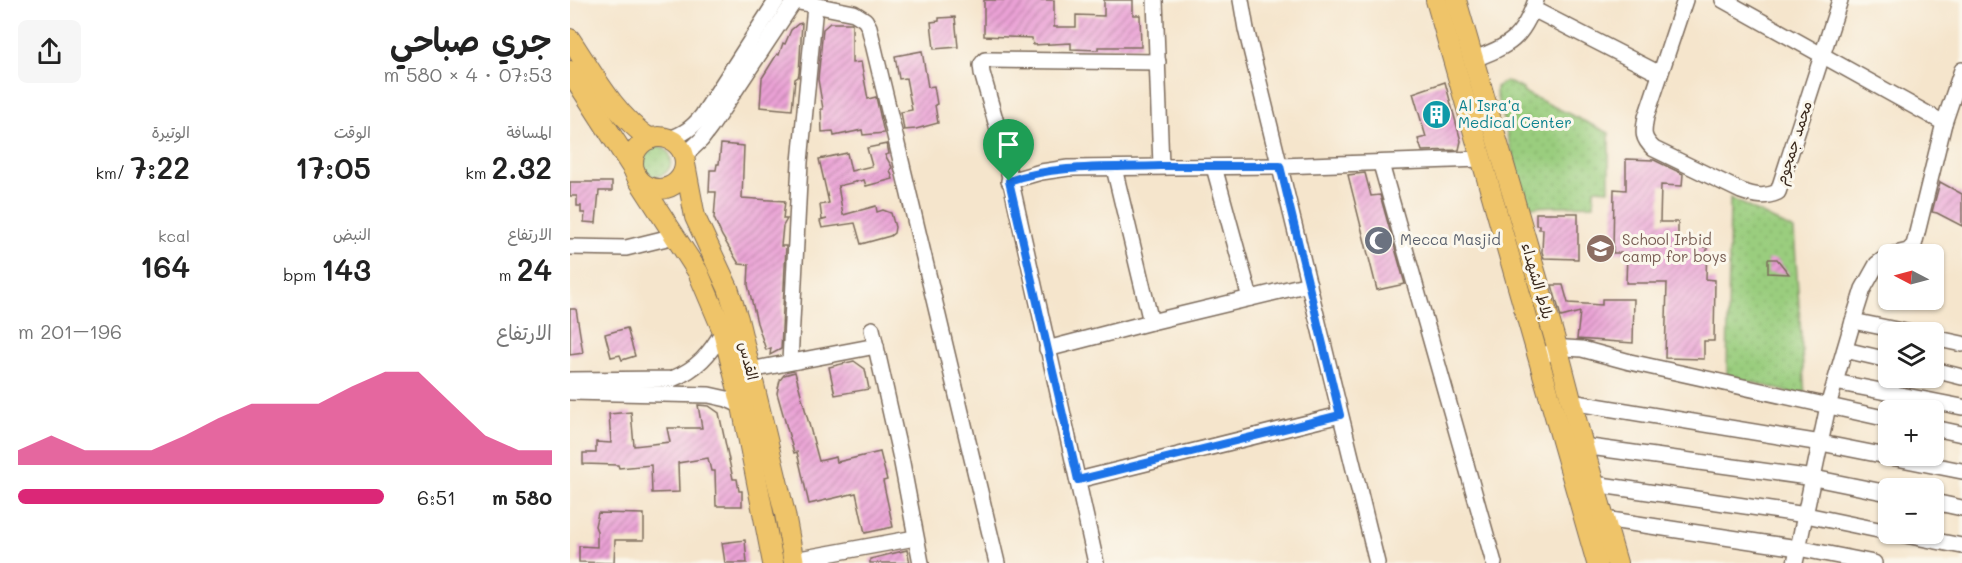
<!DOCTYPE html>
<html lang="ar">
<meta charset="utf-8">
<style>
:root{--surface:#fff;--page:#f6f6f6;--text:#222;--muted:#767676;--accent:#db2777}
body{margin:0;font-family:Mali,"Playpen Sans Arabic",sans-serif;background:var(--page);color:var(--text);direction:rtl;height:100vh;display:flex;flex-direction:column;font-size:22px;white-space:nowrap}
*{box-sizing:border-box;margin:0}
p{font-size:20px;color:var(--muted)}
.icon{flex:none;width:33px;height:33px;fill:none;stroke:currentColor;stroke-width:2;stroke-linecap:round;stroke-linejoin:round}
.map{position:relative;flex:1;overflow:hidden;direction:ltr}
.drawer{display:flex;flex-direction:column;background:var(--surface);width:570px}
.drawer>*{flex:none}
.needle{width:39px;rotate:276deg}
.tools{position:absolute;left:1308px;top:244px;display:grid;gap:12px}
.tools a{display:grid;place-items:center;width:66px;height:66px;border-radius:9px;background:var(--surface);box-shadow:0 2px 4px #0004;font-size:30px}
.pin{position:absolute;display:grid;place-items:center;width:51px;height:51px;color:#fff;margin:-62px -26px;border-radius:50% 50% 50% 0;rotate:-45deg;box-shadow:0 0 6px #0007}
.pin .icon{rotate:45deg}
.round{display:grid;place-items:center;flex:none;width:63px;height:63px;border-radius:9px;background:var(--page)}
.summary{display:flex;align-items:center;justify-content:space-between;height:102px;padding:0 18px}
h1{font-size:33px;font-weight:600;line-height:45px}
.metrics{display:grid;grid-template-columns:repeat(3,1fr);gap:9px;height:102px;padding:6px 18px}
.metrics div{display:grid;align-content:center}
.metrics b{font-size:30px;font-weight:600}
.metrics small{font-size:16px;font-weight:400}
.metrics p{font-size:16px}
.chart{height:168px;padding:12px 18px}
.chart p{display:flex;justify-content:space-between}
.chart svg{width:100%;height:108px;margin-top:6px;fill:var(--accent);opacity:.7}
ul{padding:0 18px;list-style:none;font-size:20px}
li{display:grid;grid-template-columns:96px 72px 1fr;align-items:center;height:45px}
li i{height:15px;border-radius:8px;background:var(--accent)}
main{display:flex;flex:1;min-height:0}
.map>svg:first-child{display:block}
</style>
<main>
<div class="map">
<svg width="1392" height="563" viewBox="0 0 1392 563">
<defs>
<pattern id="park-dots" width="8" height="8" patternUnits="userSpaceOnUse" patternTransform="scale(1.5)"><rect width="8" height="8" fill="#9acd7e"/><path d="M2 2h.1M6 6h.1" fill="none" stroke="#86b06c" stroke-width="1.8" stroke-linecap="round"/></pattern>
<pattern id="building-hatch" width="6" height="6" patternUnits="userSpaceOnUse" patternTransform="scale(1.5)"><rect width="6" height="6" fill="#eaa1d5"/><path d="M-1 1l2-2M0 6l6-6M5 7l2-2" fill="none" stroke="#bf83ac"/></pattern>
</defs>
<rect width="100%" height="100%" fill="#fbf7ec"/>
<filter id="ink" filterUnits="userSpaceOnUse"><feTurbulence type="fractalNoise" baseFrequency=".0167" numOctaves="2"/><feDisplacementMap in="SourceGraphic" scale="12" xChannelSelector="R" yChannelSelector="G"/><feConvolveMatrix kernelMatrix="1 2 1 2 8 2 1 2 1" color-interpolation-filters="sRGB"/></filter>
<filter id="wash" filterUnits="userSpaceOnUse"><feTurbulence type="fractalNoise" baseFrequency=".008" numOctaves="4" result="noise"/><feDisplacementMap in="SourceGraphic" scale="24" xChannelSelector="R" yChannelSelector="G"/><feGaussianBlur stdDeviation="1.35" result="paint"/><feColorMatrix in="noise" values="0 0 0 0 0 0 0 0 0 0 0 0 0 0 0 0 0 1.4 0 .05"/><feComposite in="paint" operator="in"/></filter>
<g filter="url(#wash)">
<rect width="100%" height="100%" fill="#f5e5cc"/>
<g fill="url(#park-dots)" stroke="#6a7c4e" stroke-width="1.5">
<polygon points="936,81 953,89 953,92 1039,133 1039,190 1024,189 1024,205 956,207 926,93 926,87"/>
<circle cx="86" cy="161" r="15"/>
<polygon points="1160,198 1224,230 1235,397 1157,375"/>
</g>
<g id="blocks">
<g fill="url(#building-hatch)">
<polygon points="414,0 484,0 484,27 506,27 506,15 534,16 534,0 563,0 563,15 570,15 571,47 528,47 528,50 501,49 501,43 463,45 462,38 414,36"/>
<polygon points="385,17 388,47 364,49 361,22 369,21 369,18"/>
<polygon points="232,23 229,73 228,77 225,79 222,110 190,107 192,78 207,54 209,55 213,43 215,44 221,30 228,24"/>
<polygon points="260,23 282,23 282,63 291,62 298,99 306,97 314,133 293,135 292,130 264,136 263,131 252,132 251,109 253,109 248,79 253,29"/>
<polygon points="352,51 358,87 364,86 367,104 365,105 368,123 346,129 334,130 331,112 342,110 336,78 329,79 325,56"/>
<polygon points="875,82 891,141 889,150 852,151 848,139 856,137 843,93"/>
<polygon points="151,144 174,146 172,198 215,201 213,219 217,219 213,226 211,246 216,246 211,349 200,355 201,348 196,350 187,323 178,285 179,265 169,264 152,236 144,218 146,192 139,192 140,170 146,170 147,164 149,164"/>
<polygon points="317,144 319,154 315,155 322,167 320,170 323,179 296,186 294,180 268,186 273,215 306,206 307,212 313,210 321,213 325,227 324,233 320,236 291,244 285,223 252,228 250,221 257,219 252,220 250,205 259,203 249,159 277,153 281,171 302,166 297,148"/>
<polygon points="1056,159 1084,160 1113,174 1112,186 1091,185 1090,222 1108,222 1108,246 1137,247 1136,279 1145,280 1144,341 1134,341 1134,359 1095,358 1097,283 1056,283 1057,253 1043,253 1044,189 1056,190"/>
<polygon points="795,173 801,196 810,195 835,284 807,290 778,175"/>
<polygon points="0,182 42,182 42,191 29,191 26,223 14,222 15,213 11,213 11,206 7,206 7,196 0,196"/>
<polygon points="1370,182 1392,194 1392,226 1367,213 1362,212"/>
<polygon points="966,213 1008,213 1008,259 974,258 972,252 973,229 969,229 969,225 966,225"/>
<polygon points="1198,259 1207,259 1219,274 1198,273"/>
<polygon points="982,285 993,285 998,303 1032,305 1032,299 1064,299 1063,343 1007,339 1010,312 991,317"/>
<polygon points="0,309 6,309 13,353 0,355"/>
<polygon points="57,328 65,356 52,360 50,355 41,357 35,334"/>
<polygon points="284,361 295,369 299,389 265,395 259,367"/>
<polygon points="225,372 249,461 266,457 267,462 310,452 317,480 313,481 323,527 295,533 286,493 239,504 227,452 224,453 207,393 210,380 214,375"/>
<polygon points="128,405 139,406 149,413 163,479 167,479 169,491 172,491 172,506 146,506 145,471 141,471 138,458 108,463 109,492 82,493 81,465 49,468 48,465 13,464 13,453 26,453 26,442 41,443 39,414 61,412 64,446 100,442 97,428 132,428"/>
<polygon points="28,513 74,514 74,540 45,540 44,563 9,562 9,546 27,547 27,531 25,526"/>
<polygon points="175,540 177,563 155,563 152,543"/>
<polygon points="337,550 340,563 300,563 300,559"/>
</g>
</g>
</g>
<g filter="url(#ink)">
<use href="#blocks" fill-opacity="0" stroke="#7c6b5b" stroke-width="1.5"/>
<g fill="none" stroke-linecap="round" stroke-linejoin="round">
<defs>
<g id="minor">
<polyline points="585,0 591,166"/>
<polyline points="671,0 676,29 807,563"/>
<path d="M1115,0L1076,117C1073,133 1072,138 1084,149L1171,191C1185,196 1194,198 1208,192L1270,0"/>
<polyline points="1153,0 1374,123"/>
<polyline points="224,1 284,13 295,20 299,27 427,563"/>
<polyline points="963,9 1090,74"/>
<path d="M902,60C940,45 952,40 966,0"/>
<path d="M99,139C114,134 122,128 132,116L207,0"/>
<polyline points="114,156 131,140 140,128 225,0"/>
<polyline points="811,164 924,563"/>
<polyline points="644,167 680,298"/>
<polyline points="544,168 581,322"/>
<polyline points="439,181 471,172 498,168 710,166 911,159"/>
<polyline points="0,247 56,248 105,236"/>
<polyline points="1321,255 1338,251 1344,245 1374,123 1392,70"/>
<polyline points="1283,321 1341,333"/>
<polyline points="302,329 332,463 351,563"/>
<polyline points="1364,338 1392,344"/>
<polyline points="477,349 581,322 739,284"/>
<polyline points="1275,350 1318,360"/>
<polyline points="967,357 996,348 1012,349 1060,362 1318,419"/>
<polyline points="220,362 230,162 245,6"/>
<polyline points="180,370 306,346"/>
<polyline points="1364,370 1392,377"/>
<path d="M0,380L102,379C127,369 140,354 153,331"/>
<polyline points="1265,382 1392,407"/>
<polyline points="0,392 139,395 157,399 172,406"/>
<polyline points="1001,402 1251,443 1392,471"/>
<polyline points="1364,428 1392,434"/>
<polyline points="1013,446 1244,478 1318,493"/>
<polyline points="508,480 770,415"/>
<polyline points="1024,484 1236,515 1318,532"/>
<polyline points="1364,502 1392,508"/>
<polyline points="1034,519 1228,548 1304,563"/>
<polyline points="1330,534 1392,546"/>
<polyline points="224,560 345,538"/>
<polyline points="526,563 434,151 412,73 411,65 415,60 420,60 588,62"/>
<polyline points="1225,563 1258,406 1283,321 1293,289 1307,264 1318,256"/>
</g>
<g id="major">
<polyline points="866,0 1027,563"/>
<polyline points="886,0 988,350 1013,446 1047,563"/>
<path d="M0,39C24,75 44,114 80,139"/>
<polyline points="0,71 65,172"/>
<circle cx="89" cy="163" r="26"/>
<polyline points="115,164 125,217 158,288 168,319 215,514 224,563"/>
<polyline points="68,179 128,272 153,331 172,406 203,563"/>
</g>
</defs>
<use href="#minor" stroke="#7c6b5b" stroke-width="18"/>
<use href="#major" stroke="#7c6b5b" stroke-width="22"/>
<use href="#minor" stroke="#fff" stroke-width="15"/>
<use href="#major" stroke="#efc469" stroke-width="20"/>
</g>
</g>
<g fill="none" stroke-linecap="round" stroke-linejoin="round" filter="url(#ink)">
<defs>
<path id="route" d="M591,166H710L770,415L508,480L439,181C488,164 540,168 591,166Z"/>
</defs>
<use href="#route" stroke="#fff" stroke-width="12"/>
<use href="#route" stroke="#1a73e8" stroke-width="8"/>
</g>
<defs>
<symbol id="building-disc" viewBox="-11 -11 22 22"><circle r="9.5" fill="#0f9aa8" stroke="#fbf7ec"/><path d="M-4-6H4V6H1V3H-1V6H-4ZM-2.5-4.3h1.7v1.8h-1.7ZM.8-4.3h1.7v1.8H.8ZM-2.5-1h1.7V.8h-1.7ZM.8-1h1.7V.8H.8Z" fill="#fff"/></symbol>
<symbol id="mosque-disc" viewBox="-11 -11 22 22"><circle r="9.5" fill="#6b7280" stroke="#fbf7ec"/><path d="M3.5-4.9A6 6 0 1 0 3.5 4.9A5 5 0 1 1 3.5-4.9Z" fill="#fff"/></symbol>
<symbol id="school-disc" viewBox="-11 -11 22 22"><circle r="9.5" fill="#8d6e63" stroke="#fbf7ec"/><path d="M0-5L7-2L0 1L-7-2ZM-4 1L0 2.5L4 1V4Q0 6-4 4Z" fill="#fff"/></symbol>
</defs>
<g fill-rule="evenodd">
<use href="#building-disc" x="850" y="98" width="33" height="33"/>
<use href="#mosque-disc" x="792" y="224" width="33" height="33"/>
<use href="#school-disc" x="1014" y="232" width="33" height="33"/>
</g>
<g text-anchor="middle" stroke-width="6" stroke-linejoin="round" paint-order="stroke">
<g font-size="15" fill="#0d838f" stroke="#fbf7ec" text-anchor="start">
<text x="888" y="111">Al Isra'a<tspan x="888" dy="17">Medical Center</tspan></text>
</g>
<g font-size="15" fill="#3b2a1e" stroke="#fbf7ec">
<text transform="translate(1224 143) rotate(-72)" y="5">محمد جمجوم</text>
<text transform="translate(967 281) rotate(74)" y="5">بلاط الشهداء</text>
<text transform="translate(178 361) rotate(76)" y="5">القدس</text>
</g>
<g font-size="15" fill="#5b616d" stroke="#fbf7ec" text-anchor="start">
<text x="830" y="245">Mecca Masjid</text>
</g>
<g font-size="15" fill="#785e54" stroke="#fbf7ec" text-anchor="start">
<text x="1052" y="245">School Irbid<tspan x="1052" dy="17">camp for boys</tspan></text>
</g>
</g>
</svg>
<div class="tools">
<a><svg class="needle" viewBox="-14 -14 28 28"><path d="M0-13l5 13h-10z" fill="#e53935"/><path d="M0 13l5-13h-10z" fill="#767676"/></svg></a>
<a><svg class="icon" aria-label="layers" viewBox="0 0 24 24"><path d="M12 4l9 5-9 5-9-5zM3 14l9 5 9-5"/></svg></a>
<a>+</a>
<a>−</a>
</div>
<div class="pin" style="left:439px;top:181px;background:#1e9e55"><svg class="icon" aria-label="arrive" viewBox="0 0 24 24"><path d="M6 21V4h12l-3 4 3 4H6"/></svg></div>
</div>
<section class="drawer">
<div class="summary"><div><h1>جري صباحي</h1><p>07:53 · 4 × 580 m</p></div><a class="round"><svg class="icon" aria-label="share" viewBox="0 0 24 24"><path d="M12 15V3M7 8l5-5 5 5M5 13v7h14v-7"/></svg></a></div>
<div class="metrics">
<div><p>المسافة</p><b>2.32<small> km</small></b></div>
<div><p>الوقت</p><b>17:05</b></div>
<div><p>الوتيرة</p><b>7:22<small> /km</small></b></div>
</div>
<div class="metrics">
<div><p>الارتفاع</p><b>24<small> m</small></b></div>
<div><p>النبض</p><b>143<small> bpm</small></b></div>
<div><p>kcal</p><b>164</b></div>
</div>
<div class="chart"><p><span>الارتفاع</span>196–201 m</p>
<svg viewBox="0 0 160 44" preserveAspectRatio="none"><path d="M0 44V38L10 32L20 38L30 38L40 38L50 32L60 25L70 19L80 19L90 19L100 12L110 6L120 6L130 19L140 32L150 38L160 38V44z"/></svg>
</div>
<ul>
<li><b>580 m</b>6:51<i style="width:100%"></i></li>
</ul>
</section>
</main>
